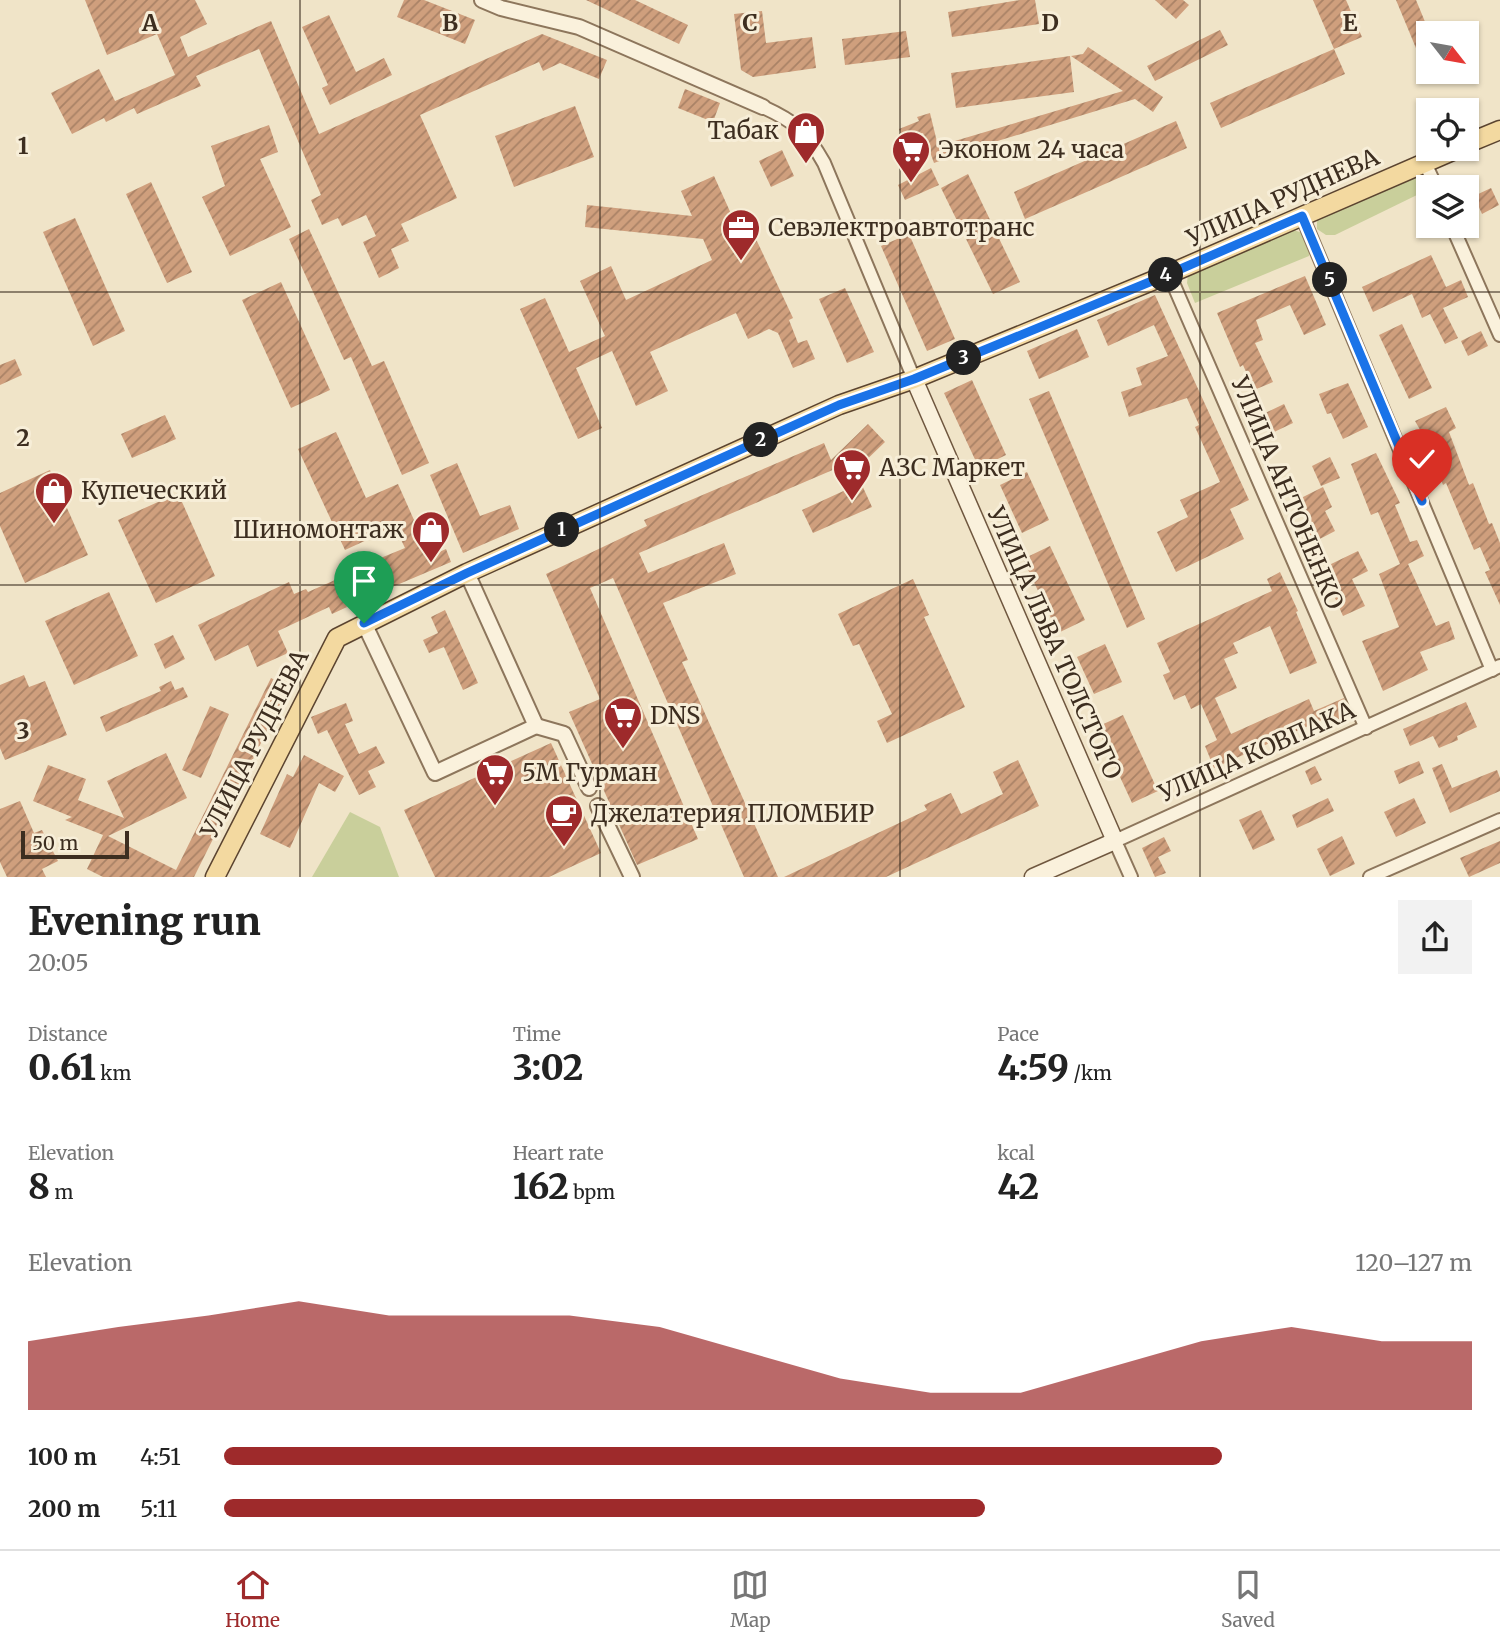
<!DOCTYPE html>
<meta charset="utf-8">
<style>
:root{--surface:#fff;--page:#f2f2f2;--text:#222;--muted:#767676;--line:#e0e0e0;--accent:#9e2a2b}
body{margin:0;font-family:Merriweather,serif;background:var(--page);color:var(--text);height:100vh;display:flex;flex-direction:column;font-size:26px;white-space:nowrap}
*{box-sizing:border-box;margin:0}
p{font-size:23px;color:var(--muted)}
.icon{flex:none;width:38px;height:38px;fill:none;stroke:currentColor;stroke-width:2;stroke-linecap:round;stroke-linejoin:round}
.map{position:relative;height:877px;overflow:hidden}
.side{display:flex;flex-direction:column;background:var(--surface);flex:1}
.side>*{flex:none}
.needle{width:46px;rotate:121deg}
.controls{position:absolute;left:1416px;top:21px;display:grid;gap:14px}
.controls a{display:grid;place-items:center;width:63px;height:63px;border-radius:0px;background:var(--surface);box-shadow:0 2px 5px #0004;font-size:35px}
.scale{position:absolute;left:21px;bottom:18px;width:108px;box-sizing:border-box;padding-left:7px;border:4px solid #3d2e20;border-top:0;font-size:19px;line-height:24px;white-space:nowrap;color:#3d2e20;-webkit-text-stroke:5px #f7eed8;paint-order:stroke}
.pin{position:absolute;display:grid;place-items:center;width:60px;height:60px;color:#fff;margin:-72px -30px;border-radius:50% 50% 50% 0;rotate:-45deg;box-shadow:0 0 7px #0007}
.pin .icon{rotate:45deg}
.km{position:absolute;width:35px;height:35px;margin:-18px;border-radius:50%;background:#222;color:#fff;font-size:19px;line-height:35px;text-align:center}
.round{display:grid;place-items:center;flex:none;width:74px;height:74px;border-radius:0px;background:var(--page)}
.headline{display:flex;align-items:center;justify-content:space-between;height:119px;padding:0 28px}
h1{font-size:38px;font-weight:800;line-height:52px}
.stats{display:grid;grid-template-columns:repeat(3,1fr);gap:10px;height:119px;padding:7px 28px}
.stats div{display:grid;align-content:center}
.stats b{font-size:35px;font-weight:800}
.stats small{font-size:19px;font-weight:400}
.stats p{font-size:19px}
.chart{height:196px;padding:14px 28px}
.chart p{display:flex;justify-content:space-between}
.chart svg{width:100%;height:126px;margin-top:7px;fill:var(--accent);opacity:.7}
ul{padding:0 28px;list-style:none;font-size:23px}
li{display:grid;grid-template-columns:112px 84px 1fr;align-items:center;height:52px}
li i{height:18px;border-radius:9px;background:var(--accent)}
.dock{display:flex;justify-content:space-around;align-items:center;height:98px;border-top:2px solid var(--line);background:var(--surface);font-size:19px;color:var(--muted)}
.dock a{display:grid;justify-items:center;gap:4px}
.dock .current{color:var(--accent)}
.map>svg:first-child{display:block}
</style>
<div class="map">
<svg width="1500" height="877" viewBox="0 0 1500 877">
<defs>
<pattern id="building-hatch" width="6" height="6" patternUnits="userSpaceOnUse" patternTransform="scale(1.75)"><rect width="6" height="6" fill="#cf9f7d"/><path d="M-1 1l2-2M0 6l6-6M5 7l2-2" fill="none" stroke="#a98266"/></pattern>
</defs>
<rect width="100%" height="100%" fill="#f0e4c8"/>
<g fill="#c9cf9b">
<polygon points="1419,170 1425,173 1429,185 1419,194 1335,235 1326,235 1317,229 1317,216"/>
<polygon points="1290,229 1303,233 1310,250 1309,256 1195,303 1187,283 1188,274"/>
<polygon points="350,812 380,827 399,877 312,877"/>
</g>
<g fill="url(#building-hatch)">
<polygon points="85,0 195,0 207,24 180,37 188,57 271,21 319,134 542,34 607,60 599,79 560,63 543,71 539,62 420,115 457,198 401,224 409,241 391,249 399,268 379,278 363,242 376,236 366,215 342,226 338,218 322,225 311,200 321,195 259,49 196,76 201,86 137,114 134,108 106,122 104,118 72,134 51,93 99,69 115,101 175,75 157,34 107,55"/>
<polygon points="404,0 424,0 475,20 465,44 397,17"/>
<polygon points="586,0 635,0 688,25 679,44"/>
<polygon points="1020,0 1035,0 1039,24 952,37 948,12"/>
<polygon points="1155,0 1183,0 1189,5 1176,19"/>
<polygon points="1313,0 1346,0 1362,37 1334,49"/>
<polygon points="1396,0 1416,0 1428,29 1428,49 1418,53"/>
<polygon points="762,11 766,43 812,37 816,68 753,77 741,70 734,14"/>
<polygon points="329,15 356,72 384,58 392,75 330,105 322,88 328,85 302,27"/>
<polygon points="1220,30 1228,45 1155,81 1147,66"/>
<polygon points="906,31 910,57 845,65 842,39"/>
<polygon points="1088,47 1163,97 1153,112 1135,99 942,158 942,160 934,163 923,133 903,140 899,129 919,121 917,117 930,113 938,146 1123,91 1071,56 1083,54"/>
<polygon points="1334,49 1345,74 1221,128 1210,103"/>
<polygon points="1070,56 1074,92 956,108 951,73"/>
<polygon points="685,89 720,103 713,122 678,108"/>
<polygon points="575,106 594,157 514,187 495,136"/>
<polygon points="1176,121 1187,148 1025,219 1014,192"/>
<polygon points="269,125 278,152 260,159 291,227 230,256 202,197 225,186 211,146"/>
<polygon points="782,150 794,176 771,187 759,161"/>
<polygon points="931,168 939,185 905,200 898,185"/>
<polygon points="968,174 1020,282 993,294 941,188"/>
<polygon points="714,176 737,227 748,222 793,318 789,320 798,343 807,340 815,359 793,368 778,333 769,329 748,339 736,313 650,352 668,391 636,406 612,351 576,368 602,428 578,439 520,309 545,298 569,352 605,336 580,281 611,266 626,300 712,260 703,239 585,227 587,205 692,216 681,191"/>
<polygon points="151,182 192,272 167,283 126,194"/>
<polygon points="1491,188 1499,205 1482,214 1474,196"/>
<polygon points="75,218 125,331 93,346 43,232"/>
<polygon points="309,229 372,366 384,361 429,463 402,475 351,357 344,360 289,239"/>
<polygon points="909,234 955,339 927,351 881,246"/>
<polygon points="1431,255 1446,287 1461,280 1468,297 1443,308 1458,338 1445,344 1430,314 1422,318 1412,294 1373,312 1362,287"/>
<polygon points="1305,276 1326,325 1304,335 1290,305 1256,320 1263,340 1255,343 1273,382 1254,390 1243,365 1240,367 1217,313"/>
<polygon points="281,282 330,390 291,408 242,300"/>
<polygon points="845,288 874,352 847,363 819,299"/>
<polygon points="1155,295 1249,500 1230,509 1244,539 1176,572 1157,532 1188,517 1180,500 1220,482 1195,427 1199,425 1187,398 1129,417 1121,392 1142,385 1136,368 1168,356 1154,325 1108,346 1097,320"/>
<polygon points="1402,324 1432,388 1409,399 1379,335"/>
<polygon points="1077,329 1089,357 1039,379 1027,351"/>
<polygon points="1481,331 1488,346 1468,356 1461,341"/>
<polygon points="15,359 22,375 0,385 0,365"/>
<polygon points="972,380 1006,455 979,468 944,393"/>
<polygon points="1348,383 1368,427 1343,439 1331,413 1327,414 1319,394"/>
<polygon points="1049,391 1145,619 1127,628 1029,399"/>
<polygon points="1284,404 1293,423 1272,433 1263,414"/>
<polygon points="1446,407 1456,428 1449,432 1469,485 1473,483 1489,524 1492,523 1500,543 1500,605 1485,572 1490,570 1480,547 1474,550 1446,483 1443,485 1427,442 1415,421"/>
<polygon points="165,415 176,439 132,458 121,434"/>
<polygon points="868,424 885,442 856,470 849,463 639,553 648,573 724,543 736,574 663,603 688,660 682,662 778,877 744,877 613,578 590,588 698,839 637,865 569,712 600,699 546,574 647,526 644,520 824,443 831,460"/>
<polygon points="336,432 366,498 398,484 430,556 446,549 451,562 378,593 366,564 405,548 395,527 345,550 298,449"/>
<polygon points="1376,453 1400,503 1395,505 1410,542 1417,540 1424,556 1408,564 1436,626 1449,621 1455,639 1420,652 1428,670 1383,691 1362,641 1399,627 1379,574 1400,564 1378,512 1371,515 1351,464"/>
<polygon points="1330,457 1340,478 1321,486 1312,466"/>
<polygon points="457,463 480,516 510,505 519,529 463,553 430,475"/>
<polygon points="50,470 88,555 25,583 0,526 0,493"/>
<polygon points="1027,472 1049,520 1022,533 1000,485"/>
<polygon points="861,483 872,507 813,533 802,510"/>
<polygon points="1323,487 1332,507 1325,511 1335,531 1314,542 1306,526 1311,524 1299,499"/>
<polygon points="178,493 215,576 156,603 118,520"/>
<polygon points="1050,546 1085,620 1058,633 1023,559"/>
<polygon points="1358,551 1368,571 1352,579 1365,606 1343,616 1335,598 1342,595 1329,565"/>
<polygon points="1280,572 1298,611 1296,612 1317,663 1290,674 1270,626 1233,643 1238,653 1224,659 1237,688 1215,698 1231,734 1309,699 1314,711 1344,698 1348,708 1341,711 1345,720 1330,727 1326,718 1214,768 1205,746 1217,740 1201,704 1191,709 1185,695 1174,700 1163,675 1170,672 1157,643 1272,591 1267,579"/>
<polygon points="913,579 929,615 924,617 965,707 887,743 877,721 892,714 859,644 853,646 838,614"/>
<polygon points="335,580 347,607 332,614 329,607 278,631 288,653 257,667 248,645 215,661 198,625 289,582 294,594 306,589 308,592"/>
<polygon points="109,592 138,656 74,685 45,621"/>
<polygon points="445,610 478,683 463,690 444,647 429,653 423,640 438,633 431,617"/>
<polygon points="173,635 185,659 165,669 154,644"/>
<polygon points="1105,644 1122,682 1094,694 1077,657"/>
<polygon points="24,675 29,687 45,681 67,735 5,760 0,748 0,685"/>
<polygon points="271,678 289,687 194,877 103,877 87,869 103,835 65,820 72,817 33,801 48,765 86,779 78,800 124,818 107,781 166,753 187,798 108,836 176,870"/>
<polygon points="171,681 175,690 183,687 188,697 106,732 100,717 161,691 159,687"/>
<polygon points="1466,702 1477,727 1457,736 1458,740 1439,748 1433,736 1410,746 1403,729"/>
<polygon points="346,703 353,721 345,724 359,754 376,746 385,763 368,771 376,787 359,795 327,730 318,734 311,717"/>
<polygon points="210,706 229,714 201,778 182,770"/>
<polygon points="1123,715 1158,791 1132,803 1097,727"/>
<polygon points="551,743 601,853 549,877 435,877 404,810"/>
<polygon points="304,755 344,776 335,792 319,783 290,848 260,834 287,774 293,777"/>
<polygon points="1018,760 1039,806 886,877 784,877 927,810 924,805 951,793 961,814 1003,794 993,772"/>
<polygon points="1419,761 1424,773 1399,784 1394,771"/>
<polygon points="1442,764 1452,788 1497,770 1500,778 1500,791 1450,813 1432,768"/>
<polygon points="1315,766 1322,780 1311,785 1305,771"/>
<polygon points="1328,798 1334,811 1297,828 1292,815"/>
<polygon points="1414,798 1426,823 1396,837 1384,812"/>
<polygon points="20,801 34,833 42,830 58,861 42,869 46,877 7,877 0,862 0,809"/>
<polygon points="1261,810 1275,840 1253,850 1239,820"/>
<polygon points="1342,836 1355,864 1330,876 1317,849"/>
<polygon points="1164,837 1171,851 1158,857 1166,873 1155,877 1142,848"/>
<polygon points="1500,841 1500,863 1469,877 1460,858"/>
</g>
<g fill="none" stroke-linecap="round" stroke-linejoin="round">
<defs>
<g id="minor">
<path d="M763,107C796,122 806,131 824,163L914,379"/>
<polyline points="1425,163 1436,187"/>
<polyline points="1302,216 1492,670"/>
<polyline points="1452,226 1500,335"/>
<polyline points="1169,274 1366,728"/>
<polyline points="1131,877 1115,841 1500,666"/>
<polyline points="1370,877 1500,820"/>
</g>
<g id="tertiary">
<polyline points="482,0 501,8 579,27 763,107"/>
<polyline points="364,623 435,773 536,726 467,573"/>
<polyline points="536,726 564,734 589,788"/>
<polyline points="598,806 632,877"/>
</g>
<polyline id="secondary" points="914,379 1115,841 1033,877"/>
<g id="primary">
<polyline points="1466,144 1500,130"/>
<polyline points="215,877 337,638 467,573 839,405 914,379 1169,274 1457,149"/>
</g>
</defs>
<use href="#minor" stroke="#8d765c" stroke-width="16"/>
<use href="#tertiary" stroke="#8d765c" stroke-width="18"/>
<use href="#secondary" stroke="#6f573f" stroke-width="19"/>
<use href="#primary" stroke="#5b4430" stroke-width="21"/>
<use href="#minor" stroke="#faf1dc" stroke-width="12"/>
<use href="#tertiary" stroke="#faf1dc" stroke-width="14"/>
<use href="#secondary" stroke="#faf1dc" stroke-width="16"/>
<use href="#primary" stroke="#f3d9a0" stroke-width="18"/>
</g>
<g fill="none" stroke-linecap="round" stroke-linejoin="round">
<defs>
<polyline id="route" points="364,623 467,573 839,405 914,379 1169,274 1302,216 1422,501"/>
</defs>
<use href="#route" stroke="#fff" stroke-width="14"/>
<use href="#route" stroke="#1a73e8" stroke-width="9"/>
</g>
<path fill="none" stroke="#3d2e20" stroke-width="2" stroke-opacity="0.55" d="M300,0V877M600,0V877M900,0V877M1200,0V877M0,292H1500M0,585H1500"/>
<defs>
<symbol id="shop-pin" viewBox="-11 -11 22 30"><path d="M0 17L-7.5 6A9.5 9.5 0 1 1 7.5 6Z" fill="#9e2a2b" stroke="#f7eed8"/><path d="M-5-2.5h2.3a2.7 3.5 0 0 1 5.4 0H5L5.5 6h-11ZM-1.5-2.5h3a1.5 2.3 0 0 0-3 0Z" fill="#fff"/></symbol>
<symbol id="supermarket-pin" viewBox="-11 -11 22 30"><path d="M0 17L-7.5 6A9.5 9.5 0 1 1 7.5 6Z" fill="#9e2a2b" stroke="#f7eed8"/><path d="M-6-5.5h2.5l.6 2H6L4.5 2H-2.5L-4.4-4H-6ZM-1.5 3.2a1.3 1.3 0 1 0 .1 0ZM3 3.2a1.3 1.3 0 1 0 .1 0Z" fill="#fff"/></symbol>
<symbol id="office-pin" viewBox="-11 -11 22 30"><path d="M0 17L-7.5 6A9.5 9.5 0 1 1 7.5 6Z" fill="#9e2a2b" stroke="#f7eed8"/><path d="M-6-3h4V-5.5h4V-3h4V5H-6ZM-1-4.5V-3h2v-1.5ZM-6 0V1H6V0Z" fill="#fff"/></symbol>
<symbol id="cafe-pin" viewBox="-11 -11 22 30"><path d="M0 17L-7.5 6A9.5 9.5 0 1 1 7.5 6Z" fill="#9e2a2b" stroke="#f7eed8"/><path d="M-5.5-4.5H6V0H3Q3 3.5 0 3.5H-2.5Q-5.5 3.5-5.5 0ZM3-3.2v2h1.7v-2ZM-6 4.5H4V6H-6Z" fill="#fff"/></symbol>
</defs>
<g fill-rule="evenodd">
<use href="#shop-pin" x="784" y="109" width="44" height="60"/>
<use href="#supermarket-pin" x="889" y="128" width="44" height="60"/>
<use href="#office-pin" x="719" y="206" width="44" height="60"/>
<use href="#supermarket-pin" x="830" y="446" width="44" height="60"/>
<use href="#shop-pin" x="32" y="469" width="44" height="60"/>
<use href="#shop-pin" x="409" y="508" width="44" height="60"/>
<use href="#supermarket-pin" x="601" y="694" width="44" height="60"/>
<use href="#supermarket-pin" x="473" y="751" width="44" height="60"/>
<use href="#cafe-pin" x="542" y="792" width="44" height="60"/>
</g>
<g text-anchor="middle" stroke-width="6" stroke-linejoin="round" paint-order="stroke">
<g font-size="24" fill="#3d2e20" stroke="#f7eed8" text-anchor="start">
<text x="779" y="139" text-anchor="end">Табак</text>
<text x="938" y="158">Эконом 24 часа</text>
<text x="768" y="236">Севэлектроавтотранс</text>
<text x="879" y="476">АЗС Маркет</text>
<text x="81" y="499">Купеческий</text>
<text x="404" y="538" text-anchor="end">Шиномонтаж</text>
<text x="650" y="724">DNS</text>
<text x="522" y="781">5М Гурман</text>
<text x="591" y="822">Джелатерия ПЛОМБИР</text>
</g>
<g font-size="24" fill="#3d2e20" stroke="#f7eed8">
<text transform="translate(1283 198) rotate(-24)" y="8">УЛИЦА РУДНЕВА</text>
<text transform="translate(1287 493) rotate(67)" y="8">УЛИЦА АНТОНЕНКО</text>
<text transform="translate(1054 643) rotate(66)" y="8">УЛИЦА ЛЬВА ТОЛСТОГО</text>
<text transform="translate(255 744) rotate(-63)" y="8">УЛИЦА РУДНЕВА</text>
<text transform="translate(1257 752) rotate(-24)" y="8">УЛИЦА КОВПАКА</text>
</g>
</g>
<g font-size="23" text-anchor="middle" font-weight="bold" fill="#3d2e20" stroke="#f7eed8" stroke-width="6" stroke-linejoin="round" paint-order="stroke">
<text x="150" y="31">A</text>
<text x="450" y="31">B</text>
<text x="750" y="31">C</text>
<text x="1050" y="31">D</text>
<text x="1350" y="31">E</text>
<text x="23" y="154">1</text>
<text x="23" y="446">2</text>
<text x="23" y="739">3</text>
</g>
</svg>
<div class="controls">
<a><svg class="needle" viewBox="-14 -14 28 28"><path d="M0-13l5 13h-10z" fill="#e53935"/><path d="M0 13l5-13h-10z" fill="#767676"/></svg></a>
<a><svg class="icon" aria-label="locate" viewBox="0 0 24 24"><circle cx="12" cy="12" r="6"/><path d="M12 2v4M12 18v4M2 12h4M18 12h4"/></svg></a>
<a><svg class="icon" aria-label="layers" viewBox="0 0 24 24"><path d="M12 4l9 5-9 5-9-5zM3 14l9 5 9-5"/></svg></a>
</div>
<div class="scale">50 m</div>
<div class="pin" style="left:364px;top:623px;background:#1e9e55"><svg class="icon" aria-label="arrive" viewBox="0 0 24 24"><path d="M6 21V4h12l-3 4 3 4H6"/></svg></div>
<div class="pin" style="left:1422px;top:501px;background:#d93025"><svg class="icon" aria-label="check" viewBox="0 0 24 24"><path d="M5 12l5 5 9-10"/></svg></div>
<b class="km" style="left:562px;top:530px">1</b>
<b class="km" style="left:761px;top:440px">2</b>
<b class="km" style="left:964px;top:358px">3</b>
<b class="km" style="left:1166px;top:275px">4</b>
<b class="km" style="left:1330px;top:280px">5</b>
</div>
<section class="side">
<div class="headline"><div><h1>Evening run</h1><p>20:05</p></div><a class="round"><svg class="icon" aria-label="share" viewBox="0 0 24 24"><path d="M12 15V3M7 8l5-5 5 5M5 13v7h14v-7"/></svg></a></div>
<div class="stats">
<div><p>Distance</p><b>0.61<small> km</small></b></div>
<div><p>Time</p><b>3:02</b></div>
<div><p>Pace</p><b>4:59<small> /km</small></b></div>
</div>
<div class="stats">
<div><p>Elevation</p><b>8<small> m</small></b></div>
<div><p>Heart rate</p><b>162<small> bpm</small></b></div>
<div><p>kcal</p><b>42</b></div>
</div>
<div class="chart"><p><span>Elevation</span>120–127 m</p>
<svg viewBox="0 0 160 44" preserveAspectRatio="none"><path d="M0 44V20L10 15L20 11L30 6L40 11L50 11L60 11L70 15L80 24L90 33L100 38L110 38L120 29L130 20L140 15L150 20L160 20V44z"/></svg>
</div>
<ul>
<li><b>100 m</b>4:51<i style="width:80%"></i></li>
<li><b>200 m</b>5:11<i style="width:61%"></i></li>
</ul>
</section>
<nav class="dock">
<a class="current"><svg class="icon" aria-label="home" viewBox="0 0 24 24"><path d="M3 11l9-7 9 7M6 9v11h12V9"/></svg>Home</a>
<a><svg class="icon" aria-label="map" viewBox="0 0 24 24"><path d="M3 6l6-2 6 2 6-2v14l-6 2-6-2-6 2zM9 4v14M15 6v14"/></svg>Map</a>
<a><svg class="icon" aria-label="saved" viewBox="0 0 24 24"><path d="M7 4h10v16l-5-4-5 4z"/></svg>Saved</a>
</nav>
